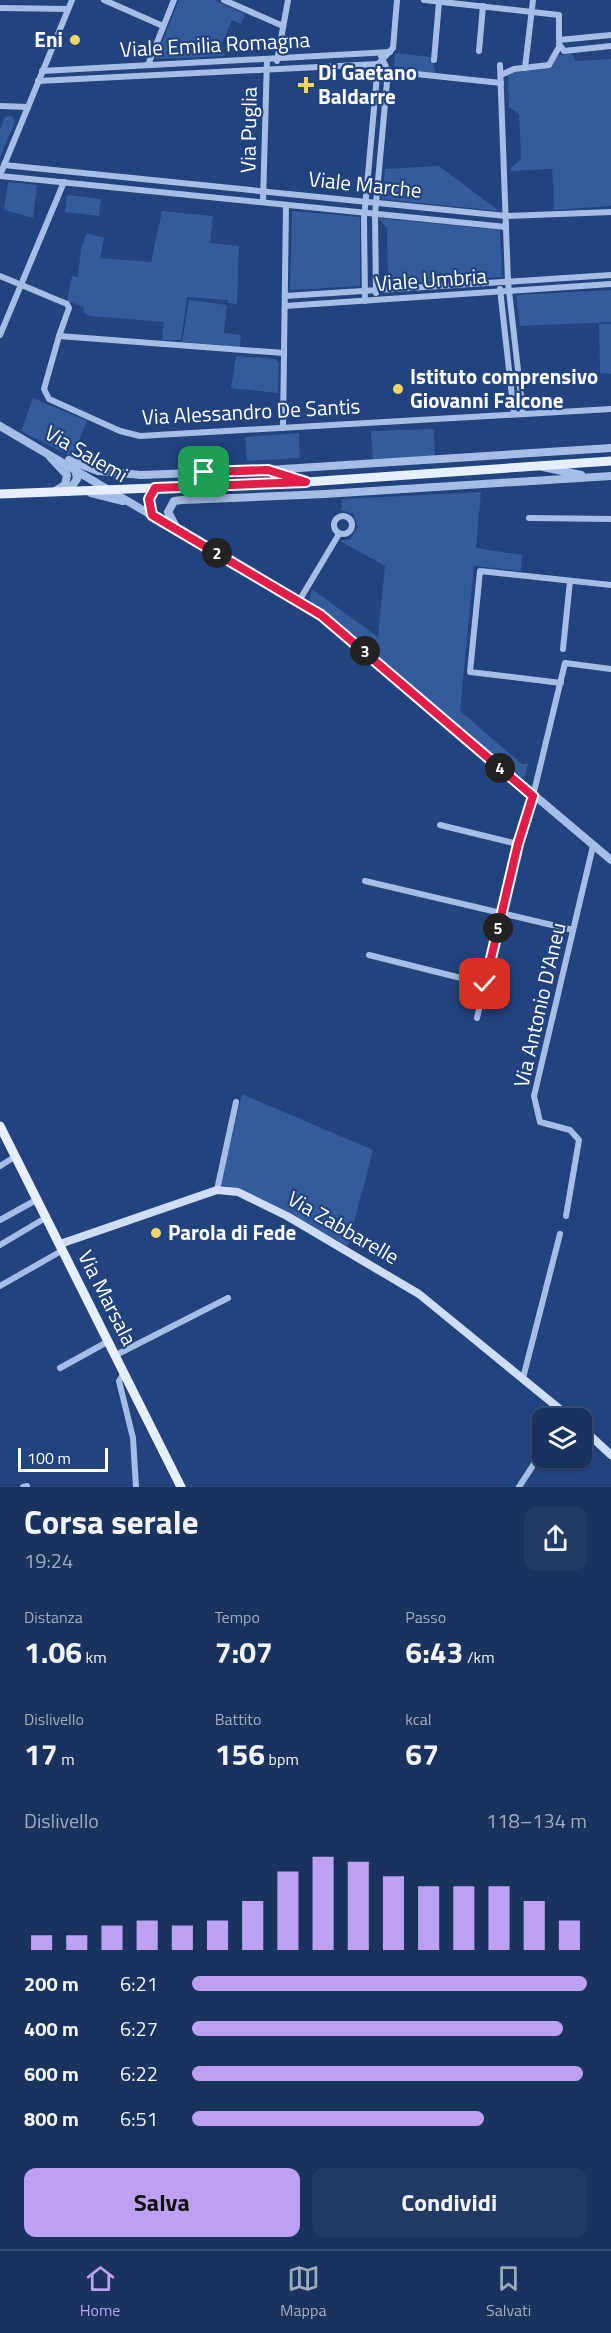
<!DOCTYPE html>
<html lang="it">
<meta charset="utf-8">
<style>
:root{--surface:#19325e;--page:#223a64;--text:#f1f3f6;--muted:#9faabc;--line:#374d73;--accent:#bca0f2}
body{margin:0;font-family:"Titillium Web",sans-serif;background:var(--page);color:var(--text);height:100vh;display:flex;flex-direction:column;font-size:22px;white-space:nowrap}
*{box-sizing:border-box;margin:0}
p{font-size:20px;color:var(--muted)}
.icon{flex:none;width:33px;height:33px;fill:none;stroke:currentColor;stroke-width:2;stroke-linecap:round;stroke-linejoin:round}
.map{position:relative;height:1487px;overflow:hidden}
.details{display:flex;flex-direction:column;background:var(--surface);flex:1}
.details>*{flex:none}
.buttons{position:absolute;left:532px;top:1408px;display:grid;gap:12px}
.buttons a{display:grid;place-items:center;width:60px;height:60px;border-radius:12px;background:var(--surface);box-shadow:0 2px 4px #0004,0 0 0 2px var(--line);font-size:30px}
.scale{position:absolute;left:18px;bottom:15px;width:90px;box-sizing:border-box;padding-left:6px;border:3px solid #fff;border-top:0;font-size:16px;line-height:21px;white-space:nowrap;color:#fff;-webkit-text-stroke:4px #21437e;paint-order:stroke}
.pin{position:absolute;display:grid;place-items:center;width:51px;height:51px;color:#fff;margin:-26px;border-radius:12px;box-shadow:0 3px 9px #0006}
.km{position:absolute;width:30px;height:30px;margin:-15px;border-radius:50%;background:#222;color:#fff;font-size:16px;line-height:30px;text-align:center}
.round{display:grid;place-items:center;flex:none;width:63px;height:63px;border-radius:12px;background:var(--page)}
.overview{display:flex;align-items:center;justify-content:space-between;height:102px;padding:0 24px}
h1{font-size:33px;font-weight:700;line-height:45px}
.metrics{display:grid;grid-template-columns:repeat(3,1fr);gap:9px;height:102px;padding:6px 24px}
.metrics div{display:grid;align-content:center}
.metrics b{font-size:30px;font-weight:700}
.metrics small{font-size:16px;font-weight:400}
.metrics p{font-size:16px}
.chart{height:168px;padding:12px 24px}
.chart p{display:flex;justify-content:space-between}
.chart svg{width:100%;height:108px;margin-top:6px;stroke:var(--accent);stroke-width:6}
.cta{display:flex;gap:12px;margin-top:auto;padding:12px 24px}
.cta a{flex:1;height:69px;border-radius:12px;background:var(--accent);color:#111;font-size:24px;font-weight:700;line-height:69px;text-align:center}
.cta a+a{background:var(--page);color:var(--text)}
ul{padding:0 24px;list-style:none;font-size:20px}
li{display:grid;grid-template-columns:96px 72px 1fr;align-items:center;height:45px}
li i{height:15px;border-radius:8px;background:var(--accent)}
.menu{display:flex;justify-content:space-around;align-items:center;height:84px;border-top:2px solid var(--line);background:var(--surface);font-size:16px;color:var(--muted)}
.menu a{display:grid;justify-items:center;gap:3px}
.menu .on{color:var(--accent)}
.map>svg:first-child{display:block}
</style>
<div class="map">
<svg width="611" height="1487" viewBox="0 0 611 1487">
<rect width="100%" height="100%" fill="#21437e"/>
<g fill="#345b9c">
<polygon points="179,0 214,0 245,14 241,24 232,20 221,45 225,56 155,59"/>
<polygon points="395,53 431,57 436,73 394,69"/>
<polygon points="572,54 576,61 611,59 611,206 554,210 552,169 511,171 511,168 521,159 519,114 509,107 508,73 552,66 558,55"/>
<polygon points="12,116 15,121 0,158 0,130 5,117"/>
<polygon points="439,166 499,211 382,199 385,169"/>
<polygon points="8,182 37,185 33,218 4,210"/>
<polygon points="67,195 101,199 99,216 65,212"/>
<polygon points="162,211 213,216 210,243 239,246 237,304 228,303 228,300 187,297 181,340 162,340 164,322 90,316 83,312 84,307 67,301 72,276 78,277 81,248 87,233 104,238 100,258 151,262"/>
<polygon points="292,211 360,217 360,286 290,290"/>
<polygon points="378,218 500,230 502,277 378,285 388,275 387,228"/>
<polygon points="611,290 611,322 520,326 516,295"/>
<polygon points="189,300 227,305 224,333 241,335 240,347 182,342"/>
<polygon points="599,324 611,324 611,374 600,373"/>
<polygon points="236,356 276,359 279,364 278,393 231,388"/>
<polygon points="33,398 87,421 72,457 21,431"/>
<polygon points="434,429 435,456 373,460 371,431"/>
<polygon points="299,433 300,458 247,461 245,437"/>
<polygon points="481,492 476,548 522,555 521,571 474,566 460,711 522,764 528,764 525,776 519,778 310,601 312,589 378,637 385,566 340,541 350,539 358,527 353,514 341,510 342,499"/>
<polygon points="242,1094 373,1150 348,1246 241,1189 220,1185"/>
</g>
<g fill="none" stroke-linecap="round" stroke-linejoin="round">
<g stroke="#a6bee7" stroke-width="6">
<polyline points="104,0 163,26"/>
<polyline points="224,0 283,26"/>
<polyline points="424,0 559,15 559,40 611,35"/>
<polyline points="0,8 68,9"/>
<polyline points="559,44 564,51 611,46"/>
<polyline points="479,51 483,6"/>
<polyline points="434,60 439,2"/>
<polyline points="277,61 288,0"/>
<polyline points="148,65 174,0"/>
<polyline points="500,65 508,282 523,414"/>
<polyline points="525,68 533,0"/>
<polyline points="42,71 390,52"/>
<polyline points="388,71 501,83"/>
<polyline points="501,75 514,69 549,65 559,47"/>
<polyline points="38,81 378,64"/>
<polyline points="0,106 28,107"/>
<polyline points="4,165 506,216 611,212"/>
<polyline points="0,175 72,0"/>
<polyline points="0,176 506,227"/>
<polyline points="263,202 267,59"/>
<polyline points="0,276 67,304 69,308 59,336"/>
<polyline points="500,289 514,414"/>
<polyline points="376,293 375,214 388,71 381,56"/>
<polyline points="285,296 611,275"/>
<polyline points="365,301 364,219 378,64 393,48 397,0"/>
<polyline points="285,306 611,284"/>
<polyline points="0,335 64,182"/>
<polyline points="284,353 59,336 44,389 49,399 120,431 140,436 611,409"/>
<polyline points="283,428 286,205"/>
<circle cx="343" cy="525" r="9"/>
<polyline points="529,518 611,519"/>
<polyline points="299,601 339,534"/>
<polyline points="563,649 570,581"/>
<polyline points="561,683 470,672 480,571 611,585"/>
<polyline points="440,825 518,844"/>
<polyline points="365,881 573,930"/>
<polyline points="369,955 485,984"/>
<polyline points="477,1018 518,844 533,796 565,663 611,669"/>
<polyline points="0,1166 16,1156"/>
<polyline points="217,1190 236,1102"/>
<polyline points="566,1216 579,1140 570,1130 540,1122 534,1096 593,846"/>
<polyline points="0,1220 38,1199"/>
<polyline points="0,1245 47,1217"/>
<polyline points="0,1286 63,1250"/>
<polyline points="116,1355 228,1298"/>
<polyline points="60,1368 109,1341"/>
<polyline points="124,1373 119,1381 133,1438 136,1487"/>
<polyline points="523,1378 560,1234"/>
<polyline points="23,1487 27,1486"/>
<polyline points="519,1487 543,1450"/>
</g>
<g stroke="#a6bee7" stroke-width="8">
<polyline points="0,426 321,615 611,860"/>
<polyline points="50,457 67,475 65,485 55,491"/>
<polyline points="69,460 98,471 141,475 268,470 611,448"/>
<polyline points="543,467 581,475"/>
<polyline points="273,471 301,480"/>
<polyline points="68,492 77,479 75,468"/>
<polyline points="91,493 123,501"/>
<polyline points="152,515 149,499 155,488"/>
<polyline points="176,527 168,512 174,501 182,500 325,494 611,476"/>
</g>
<g stroke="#d0ddf6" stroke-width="8">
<polyline points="60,1244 217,1190 238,1192 287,1216 419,1294 572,1419"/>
<polyline points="582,1428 611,1455"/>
</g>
<g stroke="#e7eefd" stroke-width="9">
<polyline points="0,494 306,482 611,461"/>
<polyline points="0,1126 181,1487"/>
</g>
</g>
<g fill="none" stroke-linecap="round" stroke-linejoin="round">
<defs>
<polyline id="route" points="204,472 268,470 306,482 155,488 149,499 152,515 321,615 533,796 518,844 485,984"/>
</defs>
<use href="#route" stroke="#fff" stroke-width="12"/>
<use href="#route" stroke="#e11d48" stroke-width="8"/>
</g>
<g fill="#f3d567" stroke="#21437e" stroke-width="2">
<circle cx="75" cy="40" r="6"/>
<path d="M303 76h6v6h6v6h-6v6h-6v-6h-6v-6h6z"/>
<circle cx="398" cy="389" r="6"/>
<circle cx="156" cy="1233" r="6"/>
</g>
<g text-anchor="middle" stroke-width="4.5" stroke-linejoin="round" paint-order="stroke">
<g font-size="21" font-weight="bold" fill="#fff" stroke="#21437e" text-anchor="start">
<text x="63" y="47" text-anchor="end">Eni</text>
<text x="318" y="80">Di Gaetano<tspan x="318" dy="24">Baldarre</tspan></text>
<text x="410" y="384">Istituto comprensivo<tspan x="410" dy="24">Giovanni Falcone</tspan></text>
<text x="168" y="1240">Parola di Fede</text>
</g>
<g font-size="21" fill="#fff" stroke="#21437e">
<text transform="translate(215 45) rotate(-3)" y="7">Viale Emilia Romagna</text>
<text transform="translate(249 130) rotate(-89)" y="7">Via Puglia</text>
<text transform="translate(365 185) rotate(6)" y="7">Viale Marche</text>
<text transform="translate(431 280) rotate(-4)" y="7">Viale Umbria</text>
<text transform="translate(251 412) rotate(-3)" y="7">Via Alessandro De Santis</text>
<text transform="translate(86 454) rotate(30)" y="7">Via Salemi</text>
<text transform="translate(540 1005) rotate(-77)" y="7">Via Antonio D'Aneu</text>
<text transform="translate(343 1228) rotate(30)" y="7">Via Zabbarelle</text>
<text transform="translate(107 1298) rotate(63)" y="7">Via Marsala</text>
</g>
</g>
</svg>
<div class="buttons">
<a><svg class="icon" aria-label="layers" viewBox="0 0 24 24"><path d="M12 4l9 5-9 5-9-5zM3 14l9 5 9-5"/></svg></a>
</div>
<div class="scale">100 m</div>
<div class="pin" style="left:204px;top:472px;background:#1e9e55"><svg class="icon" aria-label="arrive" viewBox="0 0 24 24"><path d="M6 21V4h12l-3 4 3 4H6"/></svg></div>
<div class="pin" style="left:485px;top:984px;background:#d93025"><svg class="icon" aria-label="check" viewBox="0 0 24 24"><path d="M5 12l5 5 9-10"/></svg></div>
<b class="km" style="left:217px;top:553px">2</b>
<b class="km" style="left:365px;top:651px">3</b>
<b class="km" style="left:500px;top:768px">4</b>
<b class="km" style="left:498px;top:928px">5</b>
</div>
<section class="details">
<div class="overview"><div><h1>Corsa serale</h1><p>19:24</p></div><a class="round"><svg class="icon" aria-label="share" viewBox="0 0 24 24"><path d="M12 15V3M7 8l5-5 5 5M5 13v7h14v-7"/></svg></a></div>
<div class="metrics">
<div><p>Distanza</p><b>1.06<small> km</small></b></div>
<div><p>Tempo</p><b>7:07</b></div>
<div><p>Passo</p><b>6:43<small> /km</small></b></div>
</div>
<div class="metrics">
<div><p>Dislivello</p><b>17<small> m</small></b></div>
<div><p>Battito</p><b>156<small> bpm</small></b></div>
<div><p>kcal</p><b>67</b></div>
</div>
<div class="chart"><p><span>Dislivello</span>118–134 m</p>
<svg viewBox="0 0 160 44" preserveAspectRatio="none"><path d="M5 44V38M15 44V38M25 44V34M35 44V32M45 44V34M55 44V32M65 44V24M75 44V12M85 44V6M95 44V8M105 44V14M115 44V18M125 44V18M135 44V18M145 44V24M155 44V32"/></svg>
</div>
<ul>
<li><b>200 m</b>6:21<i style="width:100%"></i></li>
<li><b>400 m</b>6:27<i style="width:94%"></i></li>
<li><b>600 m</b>6:22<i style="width:99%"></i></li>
<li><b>800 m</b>6:51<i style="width:74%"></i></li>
</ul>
<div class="cta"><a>Salva</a><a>Condividi</a></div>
</section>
<nav class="menu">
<a class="on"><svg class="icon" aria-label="home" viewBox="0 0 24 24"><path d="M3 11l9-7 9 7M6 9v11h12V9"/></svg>Home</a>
<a><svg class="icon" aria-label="map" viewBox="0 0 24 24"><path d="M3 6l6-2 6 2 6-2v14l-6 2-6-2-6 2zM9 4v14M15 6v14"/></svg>Mappa</a>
<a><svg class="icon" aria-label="saved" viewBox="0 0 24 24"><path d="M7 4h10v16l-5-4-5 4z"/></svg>Salvati</a>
</nav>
